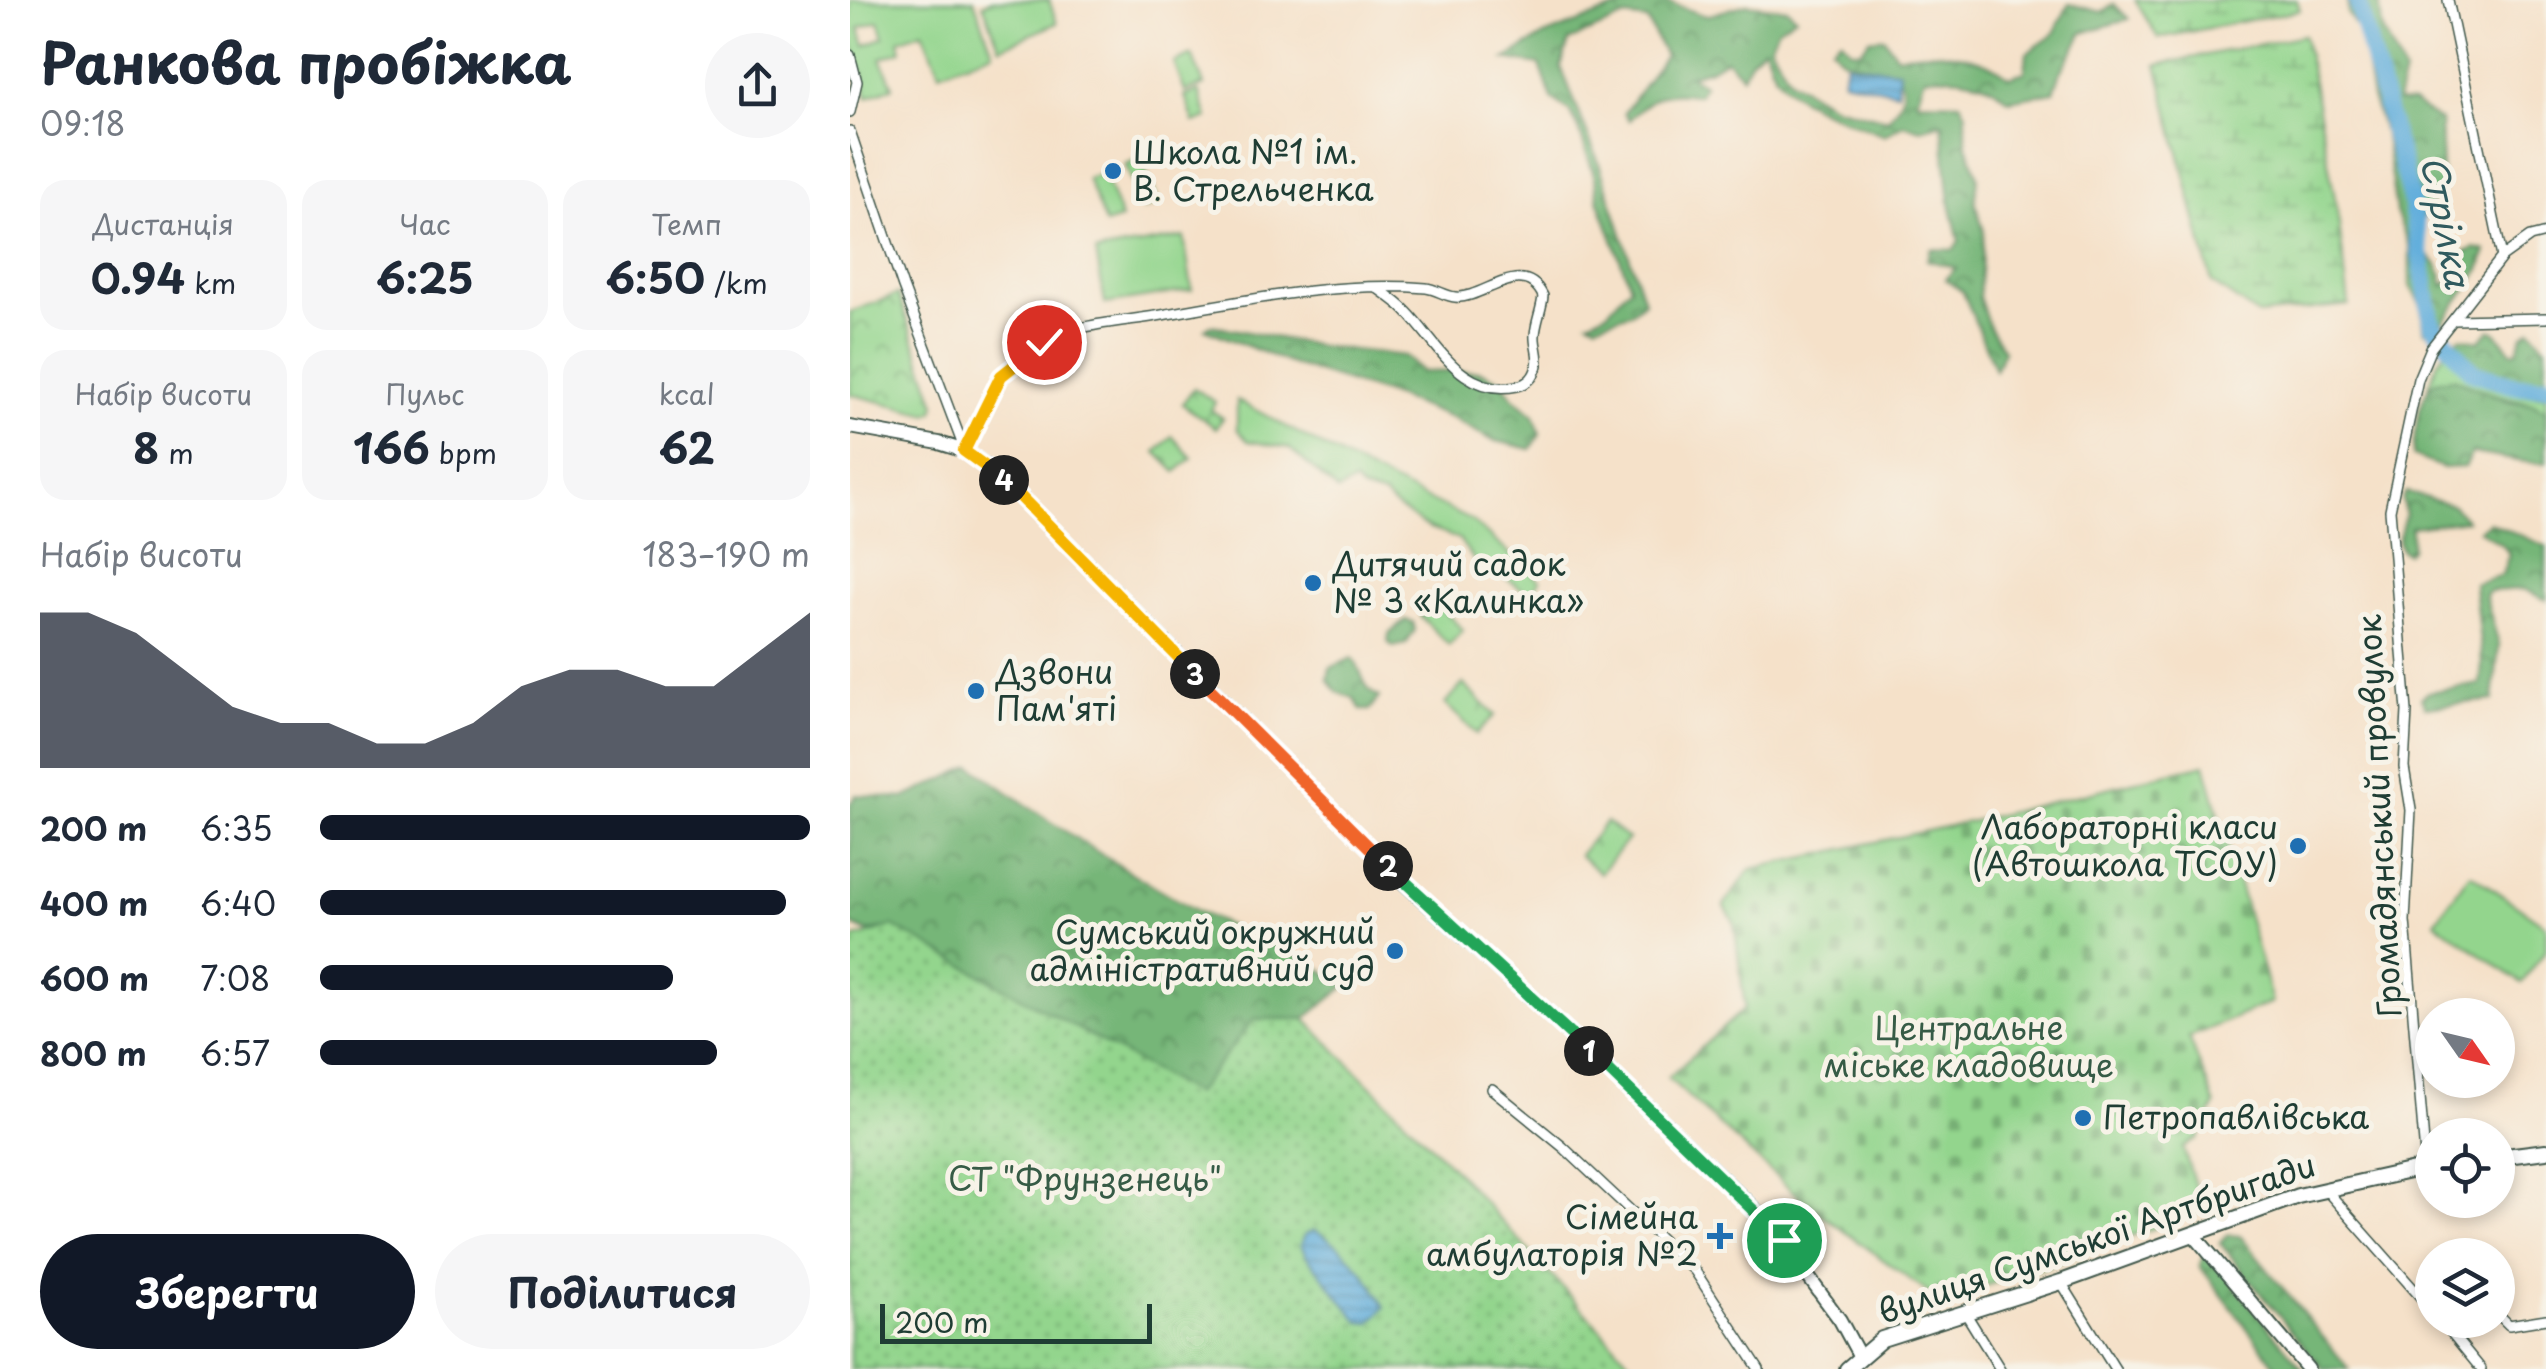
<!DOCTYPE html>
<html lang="uk">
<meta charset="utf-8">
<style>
:root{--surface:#fff;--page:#f6f6f7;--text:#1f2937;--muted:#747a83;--accent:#111827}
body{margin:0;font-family:"Playpen Sans",sans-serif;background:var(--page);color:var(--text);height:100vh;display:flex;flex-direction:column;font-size:38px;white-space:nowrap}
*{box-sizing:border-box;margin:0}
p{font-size:32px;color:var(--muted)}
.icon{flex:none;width:55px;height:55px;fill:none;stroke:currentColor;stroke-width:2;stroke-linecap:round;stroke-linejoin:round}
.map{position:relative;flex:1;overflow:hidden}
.drawer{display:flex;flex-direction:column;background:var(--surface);width:850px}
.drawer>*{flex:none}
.needle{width:65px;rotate:124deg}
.controls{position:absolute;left:1565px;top:998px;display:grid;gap:20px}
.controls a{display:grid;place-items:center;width:100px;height:100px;border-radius:50%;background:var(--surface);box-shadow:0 5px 15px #0003;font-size:50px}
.scale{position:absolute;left:30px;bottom:25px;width:272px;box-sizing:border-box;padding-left:10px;border:5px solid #1f3d34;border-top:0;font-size:28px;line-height:35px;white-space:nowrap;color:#1f3d34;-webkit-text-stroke:8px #f7f3e8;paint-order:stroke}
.pin{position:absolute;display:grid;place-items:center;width:85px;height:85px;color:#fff;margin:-42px;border:5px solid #fff;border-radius:50%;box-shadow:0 2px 10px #0007}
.km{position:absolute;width:50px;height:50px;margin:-25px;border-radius:50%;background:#222;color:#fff;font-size:28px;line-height:50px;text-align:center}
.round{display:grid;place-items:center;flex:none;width:105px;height:105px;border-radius:52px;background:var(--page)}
.head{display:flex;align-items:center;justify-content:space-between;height:170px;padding:0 40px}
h1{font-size:55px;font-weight:700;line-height:75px}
.stats{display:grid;grid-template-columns:repeat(3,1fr);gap:15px;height:170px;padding:10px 40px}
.stats div{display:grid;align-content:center;border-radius:25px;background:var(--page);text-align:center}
.stats b{font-size:42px;font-weight:700}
.stats small{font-size:28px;font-weight:400}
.stats p{font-size:28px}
.chart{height:280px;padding:20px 40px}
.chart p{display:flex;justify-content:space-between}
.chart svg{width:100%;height:180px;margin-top:10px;fill:var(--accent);opacity:.7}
.button{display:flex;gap:20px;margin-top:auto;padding:20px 40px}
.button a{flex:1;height:115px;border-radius:60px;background:var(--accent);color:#fff;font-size:40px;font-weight:700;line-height:115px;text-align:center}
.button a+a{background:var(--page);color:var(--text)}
ul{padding:0 40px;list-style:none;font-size:32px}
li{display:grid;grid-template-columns:160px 120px 1fr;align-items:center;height:75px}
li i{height:25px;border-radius:12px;background:var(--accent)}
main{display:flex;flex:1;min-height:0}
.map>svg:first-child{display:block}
</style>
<main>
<section class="drawer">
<div class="head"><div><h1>Ранкова пробіжка</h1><p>09:18</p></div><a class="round"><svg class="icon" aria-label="share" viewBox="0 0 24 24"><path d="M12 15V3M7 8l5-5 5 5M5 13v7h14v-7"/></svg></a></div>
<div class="stats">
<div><p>Дистанція</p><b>0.94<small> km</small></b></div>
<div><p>Час</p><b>6:25</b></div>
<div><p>Темп</p><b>6:50<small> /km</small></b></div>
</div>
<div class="stats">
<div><p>Набір висоти</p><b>8<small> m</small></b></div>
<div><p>Пульс</p><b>166<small> bpm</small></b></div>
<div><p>kcal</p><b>62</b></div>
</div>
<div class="chart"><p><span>Набір висоти</span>183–190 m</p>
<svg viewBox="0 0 160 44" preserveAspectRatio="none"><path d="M0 44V6L10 6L20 11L30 20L40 29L50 33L60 33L70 38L80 38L90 33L100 24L110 20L120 20L130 24L140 24L150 15L160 6V44z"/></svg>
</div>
<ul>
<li><b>200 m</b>6:35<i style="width:100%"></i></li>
<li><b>400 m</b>6:40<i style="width:95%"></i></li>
<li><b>600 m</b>7:08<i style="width:72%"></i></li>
<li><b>800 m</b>6:57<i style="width:81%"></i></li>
</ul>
<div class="button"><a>Зберегти</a><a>Поділитися</a></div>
</section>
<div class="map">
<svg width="1696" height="1369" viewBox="0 0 1696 1369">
<defs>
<pattern id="forest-crowns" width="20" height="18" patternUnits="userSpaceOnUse" patternTransform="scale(2.5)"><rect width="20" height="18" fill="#76b678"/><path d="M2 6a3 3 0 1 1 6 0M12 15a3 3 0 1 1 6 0" fill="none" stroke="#609563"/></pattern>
<pattern id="wetland-marsh" width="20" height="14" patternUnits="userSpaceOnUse" patternTransform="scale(2.5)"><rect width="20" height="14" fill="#93d58d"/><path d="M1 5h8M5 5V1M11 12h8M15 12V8" fill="none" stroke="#77ae74"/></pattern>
<pattern id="cemetery-stones" width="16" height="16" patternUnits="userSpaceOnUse" patternTransform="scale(2.5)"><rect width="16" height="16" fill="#93d58d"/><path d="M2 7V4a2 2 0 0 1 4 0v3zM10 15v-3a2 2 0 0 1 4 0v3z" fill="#77ae74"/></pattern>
<pattern id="park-crowns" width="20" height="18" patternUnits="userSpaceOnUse" patternTransform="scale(2.5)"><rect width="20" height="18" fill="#93d58d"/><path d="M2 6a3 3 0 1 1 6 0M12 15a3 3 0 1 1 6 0" fill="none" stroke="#77ae74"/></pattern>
<pattern id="garden-dots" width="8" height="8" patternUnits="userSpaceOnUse" patternTransform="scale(2.5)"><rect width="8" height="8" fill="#93d58d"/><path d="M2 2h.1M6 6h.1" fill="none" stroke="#77ae74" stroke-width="1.8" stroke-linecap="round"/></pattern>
<pattern id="water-rules" width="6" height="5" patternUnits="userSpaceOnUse" patternTransform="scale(2.5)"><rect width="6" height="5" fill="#64afdc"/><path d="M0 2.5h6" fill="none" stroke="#5290b3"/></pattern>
</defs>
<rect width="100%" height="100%" fill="#f7f3e8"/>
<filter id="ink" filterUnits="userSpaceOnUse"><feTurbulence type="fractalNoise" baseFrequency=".01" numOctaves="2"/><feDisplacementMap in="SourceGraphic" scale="20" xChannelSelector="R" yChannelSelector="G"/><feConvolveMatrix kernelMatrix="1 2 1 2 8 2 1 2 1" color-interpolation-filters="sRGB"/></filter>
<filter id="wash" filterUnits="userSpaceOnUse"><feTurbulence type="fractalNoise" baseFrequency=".0048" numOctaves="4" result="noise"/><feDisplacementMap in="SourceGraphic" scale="40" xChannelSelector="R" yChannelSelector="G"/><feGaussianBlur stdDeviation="2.25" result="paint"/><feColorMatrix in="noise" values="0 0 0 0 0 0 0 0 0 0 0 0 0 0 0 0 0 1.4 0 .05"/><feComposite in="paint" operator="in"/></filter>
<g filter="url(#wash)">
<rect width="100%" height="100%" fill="#f5e1c9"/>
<g fill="#93d58d" stroke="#598960" stroke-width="2.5" fill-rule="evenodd">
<path d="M0,0H124L143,52L90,72L73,31L49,40L51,51L31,58L43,87L17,97L14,78L0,39ZM29,21L34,37L15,45L9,28Z"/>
<polygon points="143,0 199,0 207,23 150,48 133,4"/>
<polygon points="342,55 354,85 335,92 324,63"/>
<polygon points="291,158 309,204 293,209 275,164"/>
<polygon points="253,173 271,219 255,224 237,178"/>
<polygon points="334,237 342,290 255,304 246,252"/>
<polygon points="1598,348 1601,358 1668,394 1696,395 1696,411 1683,404 1631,391 1612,381 1587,381 1578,388 1587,362"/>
<polygon points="387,400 517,470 622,521 690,580 680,594 645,571 626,563 609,539 580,529 546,507 534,496 512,490 504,482 488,491 439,448 398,441 387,429"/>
<polygon points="585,602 613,630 599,645 570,616"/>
<polygon points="1620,873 1696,926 1696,950 1672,983 1585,922"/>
</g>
<g fill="url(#forest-crowns)" stroke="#4a7a56" stroke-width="2.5">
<path d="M788,0H812L856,16L897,4L938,9L946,17L928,28L920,46L941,80L984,106L1037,119C1052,104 1057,93 1048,73L992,59L982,47L991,39L1001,50H1011L1020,39L1034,37L1047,56C1082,48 1131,53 1159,77L1175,72L1177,53L1203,35L1219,4L1251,12L1264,4L1279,19L1233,33L1210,74L1204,92L1159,100C1136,78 1106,76 1075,76L1067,101L1110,102L1116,113V142L1128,177L1125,203L1134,231L1129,297L1139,327L1154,351L1145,370L1113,292L1095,279L1106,268L1077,260L1081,249L1103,250L1109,241L1100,203L1092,123L1071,129L1053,124L1034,135C999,120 952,108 927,77C920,69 919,57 914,47L901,59L892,76L876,59L860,69L840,75L854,85L848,95C812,90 804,95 779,120L774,113L815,56L797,20L775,17L719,41L711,67L748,161L794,301L780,313L746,324L739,321L757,312L780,286L748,199L745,178L727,124L719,111L702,99L690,65L655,59L694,36Z"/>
<path d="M1498,0H1529L1532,28L1554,73L1547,102L1563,103L1590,121L1593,190C1576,206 1564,225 1575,250C1579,258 1587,262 1590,270C1592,275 1592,281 1594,286L1607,273L1615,252L1624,248L1636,251L1630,270L1585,334L1574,331L1571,305L1560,286V248L1546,212L1535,135L1522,98L1516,62L1517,42L1498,14Z"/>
<polygon points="361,325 469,346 555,356 573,372 630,371 650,380 664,398 684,415 690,434 681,449 642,440 601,418 547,397 444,365 355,329"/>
<path d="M1681,329L1696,347L1695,395C1661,393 1609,387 1598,348L1610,337L1629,341L1640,330L1645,331L1662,352L1667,351L1673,335Z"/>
<path d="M1603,378L1659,401L1683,404L1696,411V463C1671,464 1647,456 1622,453L1614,467L1593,468L1563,456C1564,438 1569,389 1587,381C1592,379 1597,379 1603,378Z"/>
<polygon points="1556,492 1604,506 1616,520 1561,527 1561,549 1557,553 1552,551 1548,541 1555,515 1552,499"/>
<polygon points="1639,522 1696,546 1696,600 1673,589 1639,591 1635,595 1649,645 1643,700 1575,707 1571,698 1579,692 1630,684 1632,663 1624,584 1652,575 1659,554 1654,546 1629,530"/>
<polygon points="556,620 563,622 565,630 556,644 543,647 538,642 539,634"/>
<path d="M502,658C514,671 511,689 529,697L520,710H511L504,698L487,692L478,679L480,668Z"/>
<path d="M122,766C191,817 265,865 340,907C392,935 449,950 496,986L455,1019H404L345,1094L43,926L18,932L0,924V804L6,795L54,798Z"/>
<polygon points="1378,1235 1390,1236 1499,1369 1473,1369 1370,1243"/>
<polygon points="1353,1256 1359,1256 1453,1369 1428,1369 1350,1266"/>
</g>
<g fill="url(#wetland-marsh)" stroke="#598960" stroke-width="2.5">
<polygon points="1285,0 1447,0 1450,10 1308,38"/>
<polygon points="1454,35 1487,209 1499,305 1408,315 1362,283 1307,65"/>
</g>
<polygon fill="url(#cemetery-stones)" stroke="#598960" stroke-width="2.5" points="1355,764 1422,1002 1339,1037 1365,1105 1348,1138 1333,1148 1353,1210 1199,1266 1088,1300 952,1200 818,1078 895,1008 884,922 874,905 901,869 1132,819"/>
<g fill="url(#park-crowns)" stroke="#598960" stroke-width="2.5">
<polygon points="349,91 358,118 344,123 335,96"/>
<polygon points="48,294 86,404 84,411 78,414 0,394 0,312"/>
<polygon points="344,388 365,402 361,410 373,418 366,428 332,404"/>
<polygon points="322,436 342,458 326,472 306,452"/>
<polygon points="613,684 645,715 627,734 595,704"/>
<polygon points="756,822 778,839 750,873 729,855"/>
</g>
<polygon fill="url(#garden-dots)" stroke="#598960" stroke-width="2.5" points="43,926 345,1094 404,1019 455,1019 601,1166 787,1369 0,1369 0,940"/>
<g fill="url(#water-rules)" stroke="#427688" stroke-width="2.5">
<polygon points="996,63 1049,70 1047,92 993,80"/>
<path d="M464,1230C496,1246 518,1275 535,1307L520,1323L510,1322L502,1313L456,1255L451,1245L455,1234Z"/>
</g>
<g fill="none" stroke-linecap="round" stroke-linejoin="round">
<polyline stroke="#64afdc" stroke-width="18" points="1507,0 1561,199 1582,325 1623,372 1666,386 1696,386"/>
</g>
</g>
<g filter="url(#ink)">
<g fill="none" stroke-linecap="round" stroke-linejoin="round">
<defs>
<g id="minor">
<polyline points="1598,0 1652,257"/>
<polyline points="0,55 7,82 0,112"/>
<polyline points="0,131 53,287 115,451"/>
<polyline points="1604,320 1696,318"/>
<path d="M115,451C134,409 151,366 193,342C227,323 274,322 312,315C397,300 488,281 576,288C586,289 595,296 605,297C633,300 673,255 693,296C692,309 686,321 685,335C684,345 690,356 687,365C685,377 677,384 667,386C612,397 589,345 557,312C549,303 537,295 527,288"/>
<polyline points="642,1089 713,1147 845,1271 909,1369"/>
<polyline points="1576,1167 1555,921 1561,810 1554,767 1557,711 1540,510 1568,379 1581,348 1652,257 1680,237 1696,233"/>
<polyline points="1476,1190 1582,1310"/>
<polyline points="1211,1282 1265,1369"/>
<polyline points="1116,1314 1150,1369"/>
<polyline points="1648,1314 1659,1325 1696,1319"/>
<polyline points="1591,1320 1631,1369"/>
</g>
<g id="secondary">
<polyline points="0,427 89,443 115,451 148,474 552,881 736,1048 918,1222 990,1320 1010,1357"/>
<polyline points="1343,1234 1458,1369"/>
</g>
<g id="primary">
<polyline points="1648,1157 1696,1151"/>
<polyline points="997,1369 1032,1339 1211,1282 1448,1196 1582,1166"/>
</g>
</defs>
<use href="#minor" stroke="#3f564a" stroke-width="12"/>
<use href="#secondary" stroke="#3f564a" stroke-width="16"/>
<use href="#primary" stroke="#3f564a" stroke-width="18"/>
<use href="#minor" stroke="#fff" stroke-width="9"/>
<use href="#secondary" stroke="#fff" stroke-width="12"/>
<use href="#primary" stroke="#fff" stroke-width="14"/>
</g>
</g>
<g fill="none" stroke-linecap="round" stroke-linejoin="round" filter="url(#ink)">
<defs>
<polyline id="split-1" points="739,1051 934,1240"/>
<polyline id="split-2" points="538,866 739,1051"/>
<polyline id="split-3" points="345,674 538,866"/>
<polyline id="split-4" points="154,480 345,674"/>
<polyline id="split-5" points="154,480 114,451 151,376 194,342"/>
</defs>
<use href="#split-1" stroke="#fff" stroke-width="20"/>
<use href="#split-2" stroke="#fff" stroke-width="20"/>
<use href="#split-3" stroke="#fff" stroke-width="20"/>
<use href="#split-4" stroke="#fff" stroke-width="20"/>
<use href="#split-5" stroke="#fff" stroke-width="20"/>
<use href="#split-1" stroke="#22a559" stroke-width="12"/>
<use href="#split-2" stroke="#22a559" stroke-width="12"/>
<use href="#split-3" stroke="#f0652b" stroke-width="12"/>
<use href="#split-4" stroke="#f5b400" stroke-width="12"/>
<use href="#split-5" stroke="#f5b400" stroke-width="12"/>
</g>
<g fill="#1f6fb2" stroke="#f7f3e8" stroke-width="4">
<circle cx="263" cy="171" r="10"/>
<circle cx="463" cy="583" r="10"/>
<circle cx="126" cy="691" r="10"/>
<circle cx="1448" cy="846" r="10"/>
<circle cx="545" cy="951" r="10"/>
<circle cx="1233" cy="1118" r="10"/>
<path d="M865 1221h10v10h10v10h-10v10h-10v-10h-10v-10h10z"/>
</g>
<g text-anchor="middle" stroke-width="10" stroke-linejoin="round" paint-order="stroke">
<g font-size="32" fill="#1f3d34" stroke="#f7f3e8" text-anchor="start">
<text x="283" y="164">Школа №1 ім.<tspan x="283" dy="37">В. Стрельченка</tspan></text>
<text x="483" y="576">Дитячий садок<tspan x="483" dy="37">№ 3 «Калинка»</tspan></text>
<text x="146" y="684">Дзвони<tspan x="146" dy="37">Пам'яті</tspan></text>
<text x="1428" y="839" text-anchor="end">Лабораторні класи<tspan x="1428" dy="37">(Автошкола ТСОУ)</tspan></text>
<text x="525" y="944" text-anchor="end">Сумський окружний<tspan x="525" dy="37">адміністративний суд</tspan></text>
<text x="1253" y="1129">Петропавлівська</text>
<text x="848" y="1229" text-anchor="end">Сімейна<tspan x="848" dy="37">амбулаторія №2</tspan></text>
</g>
<g font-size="32" fill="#1f3d34" stroke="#f7f3e8">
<text transform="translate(1530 816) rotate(-93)" y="11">Громадянський провулок</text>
<text transform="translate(1247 1239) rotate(-19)" y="11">вулиця Сумської Артбригади</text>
</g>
<g font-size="32" fill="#365b46" stroke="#f7f3e8">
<text x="1119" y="1040">Центральне<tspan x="1119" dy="37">міське кладовище</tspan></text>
<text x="235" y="1191">СТ "Фрунзенець"</text>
</g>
<g font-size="35" font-style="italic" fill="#305a5e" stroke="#f7f3e8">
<text transform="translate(1595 222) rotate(79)" y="12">Стрілка</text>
</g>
</g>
</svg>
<div class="controls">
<a><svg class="needle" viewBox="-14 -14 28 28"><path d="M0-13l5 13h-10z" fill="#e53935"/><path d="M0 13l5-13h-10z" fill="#747a83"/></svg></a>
<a><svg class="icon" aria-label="locate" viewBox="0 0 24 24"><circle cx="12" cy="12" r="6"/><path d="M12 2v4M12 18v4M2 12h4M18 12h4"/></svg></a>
<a><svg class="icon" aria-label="layers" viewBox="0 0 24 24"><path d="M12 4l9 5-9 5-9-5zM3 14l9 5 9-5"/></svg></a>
</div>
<div class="scale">200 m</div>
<div class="pin" style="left:934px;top:1240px;background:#1e9e55"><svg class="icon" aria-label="arrive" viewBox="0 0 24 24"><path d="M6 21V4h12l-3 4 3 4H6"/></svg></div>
<div class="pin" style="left:194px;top:342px;background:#d93025"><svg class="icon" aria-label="check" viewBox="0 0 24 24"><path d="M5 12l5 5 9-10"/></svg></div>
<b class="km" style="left:739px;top:1051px">1</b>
<b class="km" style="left:538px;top:866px">2</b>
<b class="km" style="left:345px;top:674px">3</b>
<b class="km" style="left:154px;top:480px">4</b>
</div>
</main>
